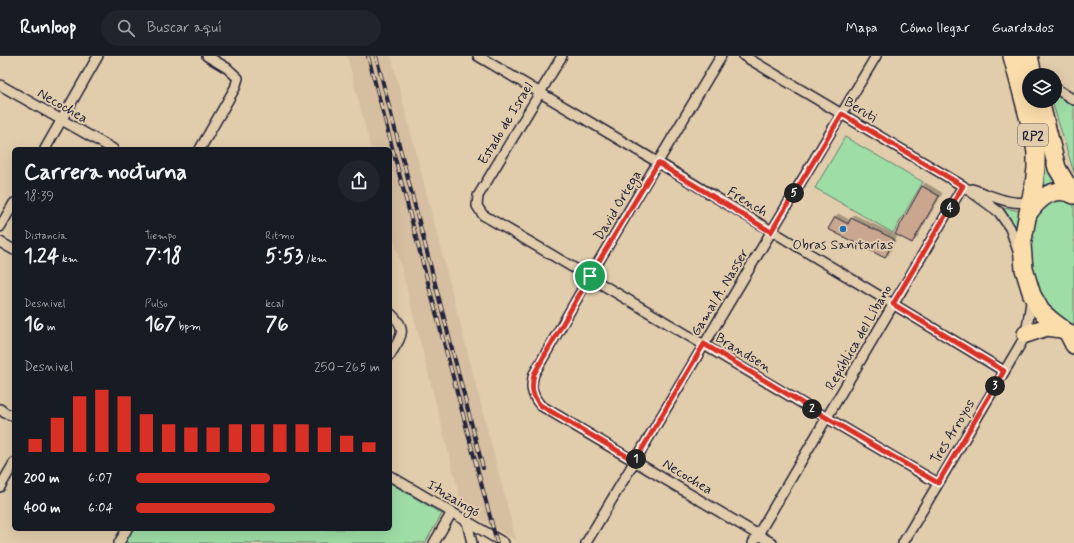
<!DOCTYPE html>
<html lang="es">
<meta charset="utf-8">
<style>
:root{--surface:#171b24;--page:#20242c;--text:#f1f3f6;--muted:#9ea1a6;--line:#363941;--accent:#d93025}
body{margin:0;font-family:Mynerve,sans-serif;background:var(--page);color:var(--text);height:100vh;display:flex;flex-direction:column;font-size:15px;white-space:nowrap}
*{box-sizing:border-box;margin:0}
p{font-size:13px;color:var(--muted)}
.icon{flex:none;width:22px;height:22px;fill:none;stroke:currentColor;stroke-width:2;stroke-linecap:round;stroke-linejoin:round}
.map{position:relative;flex:1;overflow:hidden}
.side{position:absolute;left:12px;top:91px;width:380px;height:384px;display:flex;flex-direction:column;background:var(--surface);border-radius:6px;box-shadow:0 4px 16px #0002}
.side>*{flex:none}
.buttons{position:absolute;left:1022px;top:12px;display:grid;gap:8px}
.buttons a{display:grid;place-items:center;width:40px;height:40px;border-radius:50%;background:var(--surface);box-shadow:0 4px 16px #0002;font-size:20px}
.pin{position:absolute;display:grid;place-items:center;width:34px;height:34px;color:#fff;margin:-17px;border:2px solid #fff;border-radius:50%;box-shadow:0 1px 4px #0007}
.km{position:absolute;width:20px;height:20px;margin:-10px;border-radius:50%;background:#222;color:#fff;font-size:11px;line-height:20px;text-align:center}
.round{display:grid;place-items:center;flex:none;width:42px;height:42px;border-radius:21px;background:var(--page)}
.head{display:flex;align-items:center;justify-content:space-between;height:68px;padding:0 12px}
h1{font-size:22px;font-weight:700;line-height:30px}
.figures{display:grid;grid-template-columns:repeat(3,1fr);gap:6px;height:68px;padding:4px 12px}
.figures div{display:grid;align-content:center}
.figures b{font-size:20px;font-weight:700}
.figures small{font-size:11px;font-weight:400}
.figures p{font-size:11px}
.chart{height:112px;padding:8px 12px}
.chart p{display:flex;justify-content:space-between}
.chart svg{width:100%;height:72px;margin-top:4px;stroke:var(--accent);stroke-width:6}
ul{padding:0 12px;list-style:none;font-size:13px}
li{display:grid;grid-template-columns:64px 48px 1fr;align-items:center;height:30px}
li i{height:10px;border-radius:5px;background:var(--accent)}
header{display:flex;align-items:center;gap:24px;box-sizing:border-box;height:56px;padding:0 20px;background:var(--surface);border-bottom:1px solid var(--line)}
header strong{font-size:19px}
nav{display:flex;gap:22px;margin-inline-start:auto;font-size:14px}
.search{width:280px;height:36px;background:var(--page);display:flex;align-items:center;gap:10px;box-sizing:border-box;padding:0 14px;border-radius:22px;color:var(--muted);font-size:15px}
.map>svg:first-child{display:block}
</style>
<header>
<strong>Runloop</strong>
<div class="search"><svg class="icon" aria-label="search" viewBox="0 0 24 24"><circle cx="10" cy="10" r="6"/><path d="M15 15l6 6"/></svg>Buscar aquí</div>
<nav><a>Mapa</a><a>Cómo llegar</a><a>Guardados</a></nav>
</header>
<div class="map">
<svg width="1074" height="487" viewBox="0 0 1074 487">
<defs>
<filter id="shadow"><feDropShadow dx="3" dy="-3" stdDeviation="0" flood-color="#0004"/></filter>
</defs>
<rect width="100%" height="100%" fill="#e1ccab"/>
<filter id="ink" filterUnits="userSpaceOnUse"><feTurbulence type="fractalNoise" baseFrequency=".025" numOctaves="2"/><feDisplacementMap in="SourceGraphic" scale="8" xChannelSelector="R" yChannelSelector="G"/><feConvolveMatrix kernelMatrix="1 2 1 2 8 2 1 2 1" color-interpolation-filters="sRGB"/></filter>
<g filter="url(#ink)">
<polygon fill="#d6bea0" points="347,0 391,0 516,484 463,453 390,168 390,93 371,93"/>
<g fill="#9edda6" stroke="#608070">
<polygon points="1055,39 1074,50 1074,117 1052,45 1055,45"/>
<polygon points="1035,45 1061,128 1040,135"/>
<polygon points="845,81 923,126 893,177 815,132"/>
<path d="M1074,143V268C1041,265 1024,199 1030,172C1031,169 1033,166 1034,163C1035,160 1037,155 1040,153C1051,143 1060,143 1074,143Z"/>
<polygon points="1003,152 1020,155 1016,172"/>
<polygon points="390,427 442,458 425,487 125,487 133,473 390,473"/>
</g>
<g fill="#caa68e" stroke="#22223b" filter="url(#shadow)">
<polygon points="922,130 939,140 912,187 895,178"/>
<polygon points="835,161 848,168 851,162 894,183 885,202 828,173"/>
</g>
<g fill="none" stroke-linecap="round" stroke-linejoin="round">
<defs>
<g id="street">
<polyline points="478,0 659,107 1004,315"/>
<path d="M562,0L478,140L477,150L483,159C636,247 786,339 938,427"/>
<path d="M721,0L590,220L534,318C530,331 532,339 540,349L772,487"/>
<polyline points="744,0 963,130 999,156 1010,172 1018,195"/>
<polyline points="0,29 113,93"/>
<polyline points="1055,32 1074,44"/>
<polyline points="45,93 98,0"/>
<polyline points="200,93 235,32 238,22 227,12 207,0"/>
<path d="M972,133C990,139 1015,152 1033,144"/>
<polyline points="0,171 14,147"/>
<polyline points="0,186 14,194"/>
<path d="M390,257C409,273 401,281 390,299"/>
<polyline points="0,353 5,357 14,360"/>
<polyline points="390,420 504,487"/>
<polyline points="0,431 14,407"/>
<polyline points="467,466 472,487"/>
<polyline points="119,487 127,473"/>
<polyline points="434,487 452,456"/>
<polyline points="586,487 876,0"/>
<polyline points="753,487 963,130"/>
<polyline points="903,487 1020,289 1026,278 1032,240"/>
</g>
<g id="highway">
<polyline points="1012,0 1034,83 1036,97 1036,112 1034,129 1030,146 1022,189 1024,213 1032,239 1041,255 1051,264 1068,277 1074,289"/>
<polyline points="1029,0 1033,19"/>
<polyline points="1040,45 1057,112 1066,127 1074,135"/>
<path d="M1028,158C1039,142 1054,129 1074,139"/>
<polyline points="1026,278 1047,271 1062,273"/>
</g>
</defs>
<use href="#street" stroke="#22223b" stroke-width="12"/>
<use href="#highway" stroke="#22223b" stroke-width="20"/>
<use href="#street" stroke="#e1ccab" stroke-width="9"/>
<use href="#highway" stroke="#fbddab" stroke-width="17"/>
<defs>
<g id="rail">
<polyline points="368,0 497,487"/>
<polyline points="376,0 483,412"/>
</g>
</defs>
<use href="#rail" stroke="#22223b" stroke-width="4"/>
<use href="#rail" stroke="#e1ccab" stroke-width="2.5" stroke-dasharray="8" stroke-linecap="butt"/>
</g>
</g>
<g fill="none" stroke-linecap="round" stroke-linejoin="round" filter="url(#ink)">
<defs>
<path id="route" d="M842,58L963,130L893,248L1004,315L938,427L827,362L704,288L635,405L540,349C532,339 531,331 534,318L590,220L658,107L771,176Z"/>
</defs>
<use href="#route" stroke="#fff" stroke-width="8"/>
<use href="#route" stroke="#d93025" stroke-width="5"/>
</g>
<circle fill="#1f6fb2" stroke="#e1ccab" stroke-width="1.5" cx="843" cy="173" r="4"/>
<g text-anchor="middle" stroke-width="4" stroke-linejoin="round" paint-order="stroke">
<rect fill="#e1ccab" stroke="#5b555d" stroke-width="1" x="1018" y="68" width="30" height="22" rx="3"/>
<g font-size="13" font-weight="bold" fill="#22223b">
<text x="1033" y="84">RP2</text>
</g>
<g font-size="14" fill="#22223b" stroke="#e1ccab">
<text transform="translate(63 49) rotate(30)" y="5">Necochea</text>
<text transform="translate(861 53) rotate(31)" y="5">Beruti</text>
<text transform="translate(505 67) rotate(-59)" y="5">Estado de Israel</text>
<text transform="translate(748 145) rotate(31)" y="5">French</text>
<text transform="translate(617 149) rotate(-59)" y="5">David Ortega</text>
<text transform="translate(719 236) rotate(-59)" y="5">Gamal A. Nasser</text>
<text transform="translate(858 281) rotate(-60)" y="5">República del Líbano</text>
<text transform="translate(744 296) rotate(31)" y="5">Brandsen</text>
<text transform="translate(952 375) rotate(-59)" y="5">Tres Arroyos</text>
<text transform="translate(688 420) rotate(31)" y="5">Necochea</text>
<text transform="translate(454 442) rotate(31)" y="5">Ituzaingó</text>
</g>
<g font-size="14" fill="#22223b" stroke="#e1ccab">
<text x="843" y="193">Obras Sanitarias</text>
</g>
</g>
</svg>
<div class="buttons">
<a><svg class="icon" aria-label="layers" viewBox="0 0 24 24"><path d="M12 4l9 5-9 5-9-5zM3 14l9 5 9-5"/></svg></a>
</div>
<div class="pin" style="left:590px;top:220px;background:#1e9e55"><svg class="icon" aria-label="arrive" viewBox="0 0 24 24"><path d="M6 21V4h12l-3 4 3 4H6"/></svg></div>
<b class="km" style="left:636px;top:403px">1</b>
<b class="km" style="left:812px;top:353px">2</b>
<b class="km" style="left:995px;top:330px">3</b>
<b class="km" style="left:950px;top:152px">4</b>
<b class="km" style="left:794px;top:137px">5</b>
<section class="side">
<div class="head"><div><h1>Carrera nocturna</h1><p>18:39</p></div><a class="round"><svg class="icon" aria-label="share" viewBox="0 0 24 24"><path d="M12 15V3M7 8l5-5 5 5M5 13v7h14v-7"/></svg></a></div>
<div class="figures">
<div><p>Distancia</p><b>1.24<small> km</small></b></div>
<div><p>Tiempo</p><b>7:18</b></div>
<div><p>Ritmo</p><b>5:53<small> /km</small></b></div>
</div>
<div class="figures">
<div><p>Desnivel</p><b>16<small> m</small></b></div>
<div><p>Pulso</p><b>167<small> bpm</small></b></div>
<div><p>kcal</p><b>76</b></div>
</div>
<div class="chart"><p><span>Desnivel</span>250–265 m</p>
<svg viewBox="0 0 160 44" preserveAspectRatio="none"><path d="M5 44V36M15 44V23M25 44V10M35 44V6M45 44V10M55 44V21M65 44V27M75 44V29M85 44V29M95 44V27M105 44V27M115 44V27M125 44V27M135 44V29M145 44V34M155 44V38"/></svg>
</div>
<ul>
<li><b>200 m</b>6:07<i style="width:55%"></i></li>
<li><b>400 m</b>6:04<i style="width:57%"></i></li>
</ul>
</section>
</div>
